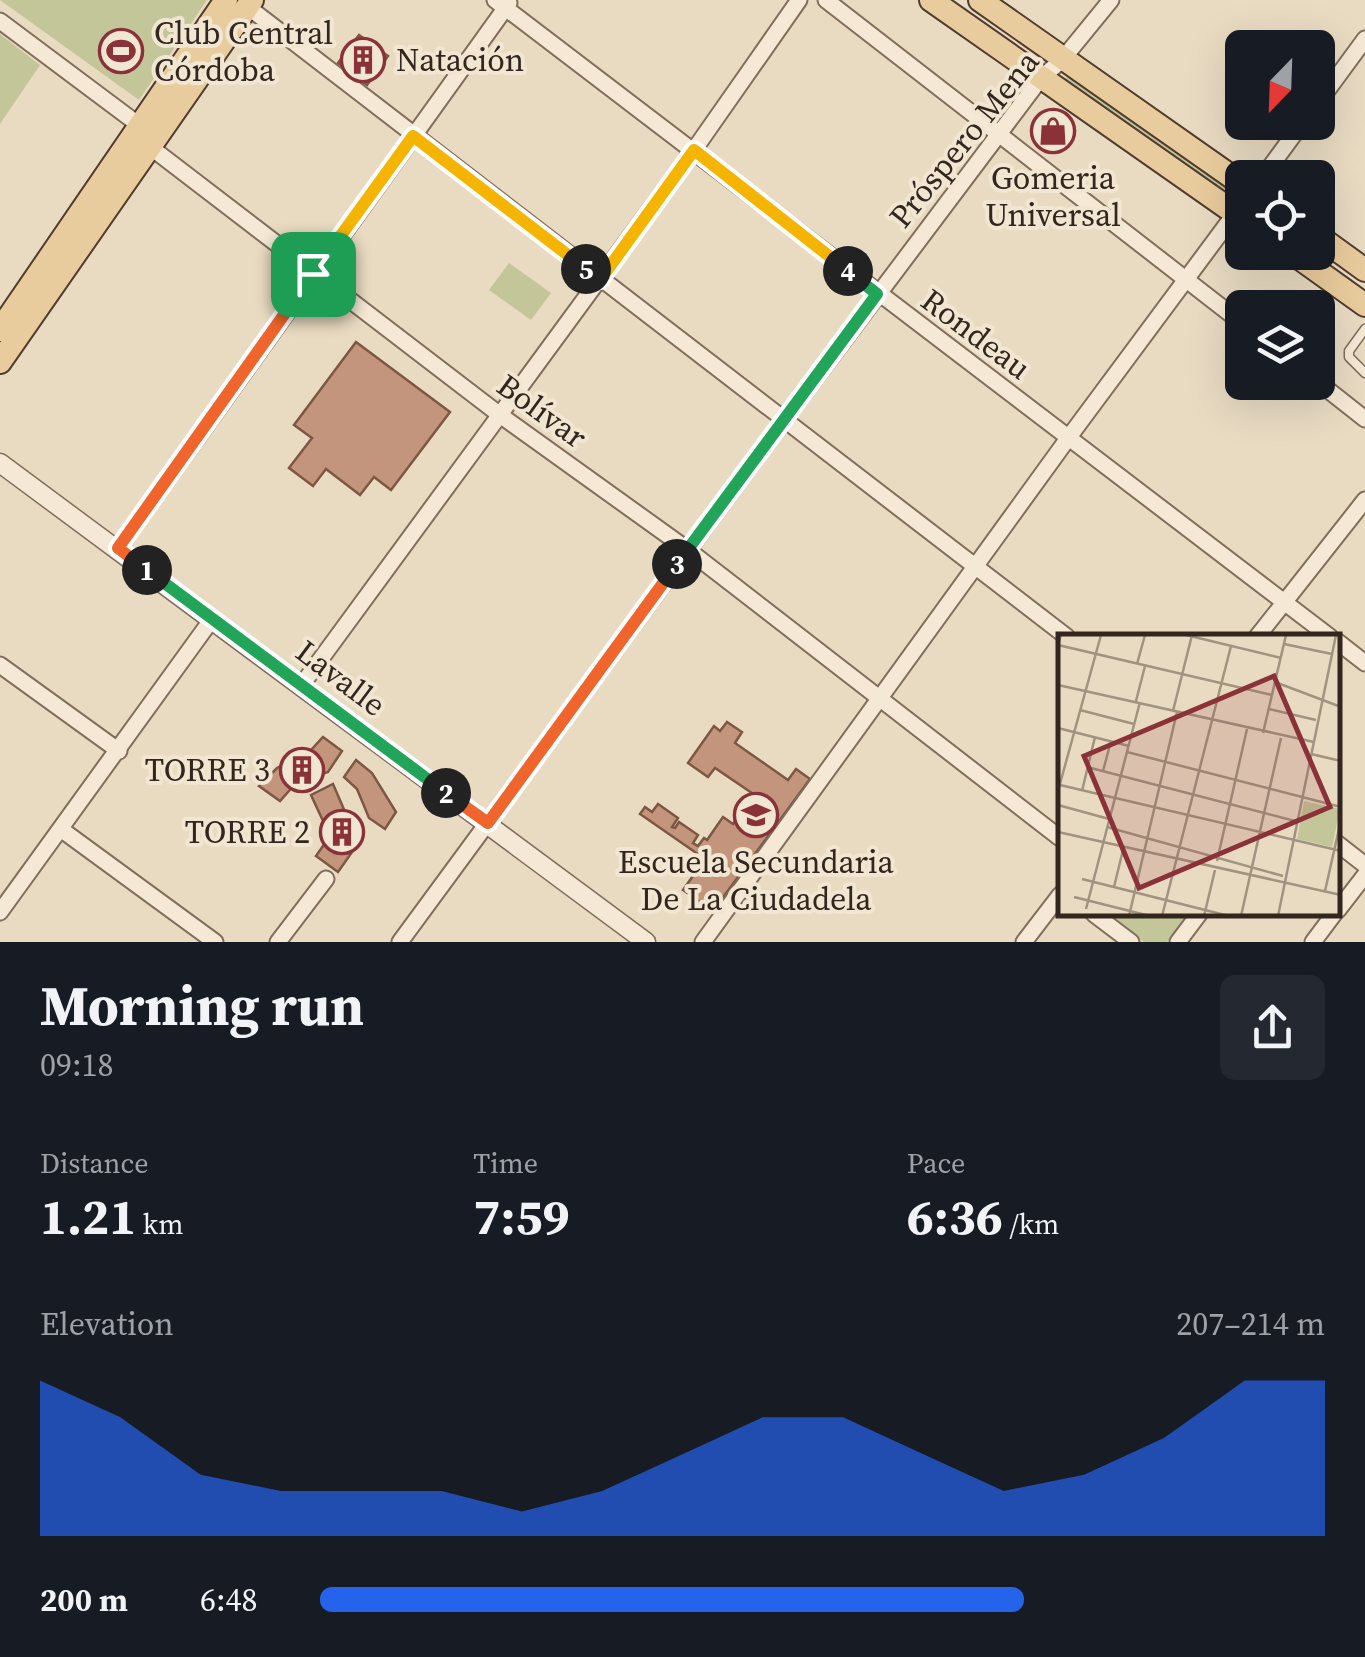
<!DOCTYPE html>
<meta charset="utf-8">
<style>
:root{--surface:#171b24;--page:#242831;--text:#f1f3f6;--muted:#9ea1a6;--accent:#2563eb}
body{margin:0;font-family:"Source Serif 4",serif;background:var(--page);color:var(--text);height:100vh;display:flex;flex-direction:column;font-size:38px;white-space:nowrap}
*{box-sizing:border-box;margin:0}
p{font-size:32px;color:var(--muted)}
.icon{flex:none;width:55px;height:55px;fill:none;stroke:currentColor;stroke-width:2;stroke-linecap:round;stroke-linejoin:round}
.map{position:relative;height:942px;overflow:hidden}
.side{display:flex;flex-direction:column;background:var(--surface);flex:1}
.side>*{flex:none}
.needle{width:65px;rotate:203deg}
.tools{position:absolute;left:1225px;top:30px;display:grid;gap:20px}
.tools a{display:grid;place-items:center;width:110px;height:110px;border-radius:15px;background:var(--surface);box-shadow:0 10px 40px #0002;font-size:50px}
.pin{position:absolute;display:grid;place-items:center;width:85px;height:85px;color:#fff;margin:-42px;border-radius:20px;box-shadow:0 5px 15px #0006}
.km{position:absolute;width:50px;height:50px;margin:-25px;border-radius:50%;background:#222;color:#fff;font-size:28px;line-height:50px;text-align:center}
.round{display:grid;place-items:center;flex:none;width:105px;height:105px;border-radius:15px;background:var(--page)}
.headline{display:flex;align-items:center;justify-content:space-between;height:170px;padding:0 40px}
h1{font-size:55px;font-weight:700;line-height:75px}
.metrics{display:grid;grid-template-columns:repeat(3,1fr);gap:15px;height:170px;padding:10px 40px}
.metrics div{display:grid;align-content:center}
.metrics b{font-size:50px;font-weight:700}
.metrics small{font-size:28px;font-weight:400}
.metrics p{font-size:28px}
.chart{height:280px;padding:20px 40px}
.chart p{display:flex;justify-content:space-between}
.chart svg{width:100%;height:180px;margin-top:10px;fill:var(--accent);opacity:.7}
ul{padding:0 40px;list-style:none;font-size:32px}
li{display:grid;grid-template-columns:160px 120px 1fr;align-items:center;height:75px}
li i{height:25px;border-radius:12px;background:var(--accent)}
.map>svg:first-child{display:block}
</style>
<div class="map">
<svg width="1365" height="942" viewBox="0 0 1365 942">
<rect width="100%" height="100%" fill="#e9dbc2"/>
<g fill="#c3c698">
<polygon points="0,0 207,0 139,100"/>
<polygon points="0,34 40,65 0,124"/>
<polygon points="1072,71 1232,183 1223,196 1062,83"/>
<polygon points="509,263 551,293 531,320 489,290"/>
<polygon points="1107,915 1108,914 1188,915 1167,942 1144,942"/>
</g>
<g fill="#c3957c" stroke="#7e5744" stroke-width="2.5">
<polygon points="359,35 388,56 367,85 338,63"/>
<polygon points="356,342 450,412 391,490 374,477 360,495 326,469 313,486 289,468 312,438 294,425"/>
<polygon points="727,722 742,732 735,743 788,780 796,769 810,779 713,911 683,890 705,859 640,814 645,807 652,812 658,804 678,818 672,827 675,828 679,822 698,835 693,843 698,846 704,838 707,840 723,817 733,824 748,802 762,812 768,804 715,768 708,777 688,763 714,726 720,731"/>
<polygon points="323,737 342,751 328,772 296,783 280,801 259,786 277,768 311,750"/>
<polygon points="356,760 372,773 396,812 385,829 369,818 357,789 344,777"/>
<polygon points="333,784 352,828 362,838 338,872 316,856 330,836 311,795"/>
</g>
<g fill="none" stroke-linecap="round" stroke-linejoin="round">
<defs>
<polyline id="service" points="1365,329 1349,351 1349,357 1365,373"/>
<g id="minor">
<polyline points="495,0 1330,637"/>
<polyline points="826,0 1242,323"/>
<polyline points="248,7 1067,637"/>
<polyline points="0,21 139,125 149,146 500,415 688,550 1060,838"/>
<polyline points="1318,103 1365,39"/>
<polyline points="1262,178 1303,122"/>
<polyline points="1318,382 1365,419"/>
<polyline points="118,548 509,3"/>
<polyline points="1257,637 1365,500"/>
<polyline points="1338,642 1365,663"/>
<polyline points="0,665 119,751"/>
<polyline points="301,686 694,150 799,0"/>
<polyline points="62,830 215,942"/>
<polyline points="1338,844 1365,865"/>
<polyline points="1338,910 1365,875"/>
<polyline points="0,912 212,619"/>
<polyline points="1094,914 1131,942"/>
<polyline points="278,942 326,879"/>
<polyline points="400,942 783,421 1041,78 1062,60 1111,0"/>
<polyline points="703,942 1069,437 1242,204"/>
<polyline points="1024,942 1060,895"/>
<polyline points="1178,942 1199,914"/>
<polyline points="1313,942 1334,914"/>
</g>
<polyline id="tertiary" points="0,463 646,942"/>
<g id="primary">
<polyline points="931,0 1242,218"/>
<polyline points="980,0 1242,184"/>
<polyline points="1318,236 1365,270"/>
<polyline points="1291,252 1365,305"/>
<polyline points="0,330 226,0"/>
<polyline points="0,362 252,0"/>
</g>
</defs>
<use href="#service" stroke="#816d5b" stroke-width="11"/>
<use href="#minor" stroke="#816d5b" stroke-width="19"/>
<use href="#tertiary" stroke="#816d5b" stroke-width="21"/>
<use href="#primary" stroke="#4f3c2f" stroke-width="26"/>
<use href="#service" stroke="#f5e9d5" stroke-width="8"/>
<use href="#minor" stroke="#f5e9d5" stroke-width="15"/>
<use href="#tertiary" stroke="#f5e9d5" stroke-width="18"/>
<use href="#primary" stroke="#e9cc9d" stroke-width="22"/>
</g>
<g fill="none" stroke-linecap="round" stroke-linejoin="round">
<defs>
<polyline id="split-1" points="147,570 118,548 313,274"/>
<polyline id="split-2" points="147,570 446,793"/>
<polyline id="split-3" points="446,793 488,823 677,564"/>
<polyline id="split-4" points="677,564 877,294 848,271"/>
<polyline id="split-5" points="586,269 600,280 694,150 848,271"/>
<polyline id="split-6" points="313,274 413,136 586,269"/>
</defs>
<use href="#split-1" stroke="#fff" stroke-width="20"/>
<use href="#split-2" stroke="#fff" stroke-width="20"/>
<use href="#split-3" stroke="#fff" stroke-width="20"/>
<use href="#split-4" stroke="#fff" stroke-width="20"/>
<use href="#split-5" stroke="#fff" stroke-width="20"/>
<use href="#split-6" stroke="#fff" stroke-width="20"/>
<use href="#split-1" stroke="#f0652b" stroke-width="12"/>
<use href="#split-2" stroke="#22a559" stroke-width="12"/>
<use href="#split-3" stroke="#f0652b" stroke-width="12"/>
<use href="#split-4" stroke="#22a559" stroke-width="12"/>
<use href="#split-5" stroke="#f5b400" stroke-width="12"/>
<use href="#split-6" stroke="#f5b400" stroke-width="12"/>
</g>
<defs>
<symbol id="stadium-ring" viewBox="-11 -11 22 22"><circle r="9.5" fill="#f1e6d1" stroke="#8a3238" stroke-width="1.5"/><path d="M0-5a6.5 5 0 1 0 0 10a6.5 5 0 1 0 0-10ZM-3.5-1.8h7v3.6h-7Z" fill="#8a3238"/></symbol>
<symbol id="building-ring" viewBox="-11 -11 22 22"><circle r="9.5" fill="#f1e6d1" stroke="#8a3238" stroke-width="1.5"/><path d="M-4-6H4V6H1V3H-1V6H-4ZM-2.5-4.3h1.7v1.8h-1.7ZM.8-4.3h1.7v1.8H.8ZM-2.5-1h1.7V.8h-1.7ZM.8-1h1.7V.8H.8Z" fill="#8a3238"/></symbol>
<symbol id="shop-ring" viewBox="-11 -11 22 22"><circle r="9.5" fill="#f1e6d1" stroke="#8a3238" stroke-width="1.5"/><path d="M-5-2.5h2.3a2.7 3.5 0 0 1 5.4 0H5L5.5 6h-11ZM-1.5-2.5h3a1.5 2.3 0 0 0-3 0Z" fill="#8a3238"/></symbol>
<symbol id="school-ring" viewBox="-11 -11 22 22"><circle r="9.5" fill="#f1e6d1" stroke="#8a3238" stroke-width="1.5"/><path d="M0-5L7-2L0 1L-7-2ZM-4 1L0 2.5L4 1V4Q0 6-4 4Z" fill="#8a3238"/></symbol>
</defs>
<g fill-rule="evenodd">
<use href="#stadium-ring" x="96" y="26" width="50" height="50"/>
<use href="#building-ring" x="338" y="35" width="50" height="50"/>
<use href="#shop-ring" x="1028" y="106" width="50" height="50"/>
<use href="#building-ring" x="277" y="745" width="50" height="50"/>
<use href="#school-ring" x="731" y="790" width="50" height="50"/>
<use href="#building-ring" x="317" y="807" width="50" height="50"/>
</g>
<g text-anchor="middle" stroke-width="8" stroke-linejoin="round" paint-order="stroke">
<g font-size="32" fill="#32261e" stroke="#f1e6d1" text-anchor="start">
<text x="154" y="44">Club Central<tspan x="154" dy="37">Córdoba</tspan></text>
<text x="396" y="71">Natación</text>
<text x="1053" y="189" text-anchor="middle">Gomeria<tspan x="1053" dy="37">Universal</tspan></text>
<text x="270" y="781" text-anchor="end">TORRE 3</text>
<text x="310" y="843" text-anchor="end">TORRE 2</text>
<text x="756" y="873" text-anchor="middle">Escuela Secundaria<tspan x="756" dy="37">De La Ciudadela</tspan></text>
</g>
<g font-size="32" fill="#32261e" stroke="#f1e6d1">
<text transform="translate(964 139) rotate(-51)" y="11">Próspero Mena</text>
<text transform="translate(976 334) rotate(37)" y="11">Rondeau</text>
<text transform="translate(542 411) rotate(36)" y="11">Bolívar</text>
<text transform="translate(341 678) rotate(37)" y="11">Lavalle</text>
</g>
</g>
<g transform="translate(1058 634)">
<rect width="282" height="282" fill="#e9dbc2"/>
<path d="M246,167L282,175L274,213L239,205Z" fill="#c3c698"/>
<path fill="none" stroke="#a09380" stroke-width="2.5" d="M3,1L0,11L214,61M128,1L223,24M226,10L274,20M79,30L87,1M217,48L283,73M0,51L256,108M78,67L87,32M211,75L258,86M22,76L76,90M115,77L134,1M0,94L71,112M205,99L228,1M69,118L283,173M253,120L283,127M29,133L237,187M45,137L53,107M2,151L283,217M0,157L43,1M24,157L37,103M0,171L51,185M49,193L225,242M0,198L283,261M159,227L189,95M24,245L171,282M56,253L65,216M267,257L283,186M16,263L92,282M28,275L82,68M71,282L119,78M104,282L173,12M146,282L157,236M183,282L223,104M220,282L278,1"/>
<path fill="#8a3238" fill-opacity="0.15" stroke="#8a3238" stroke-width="5" d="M216,42L272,173L81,254L26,122Z"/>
<rect width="282" height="282" fill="none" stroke="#32261e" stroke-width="5"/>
</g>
</svg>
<div class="tools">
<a><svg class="needle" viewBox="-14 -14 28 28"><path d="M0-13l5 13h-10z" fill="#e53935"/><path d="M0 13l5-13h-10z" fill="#9ea1a6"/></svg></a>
<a><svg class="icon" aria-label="locate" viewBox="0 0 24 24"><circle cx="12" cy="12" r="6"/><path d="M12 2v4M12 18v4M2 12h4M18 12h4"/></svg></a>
<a><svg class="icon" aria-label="layers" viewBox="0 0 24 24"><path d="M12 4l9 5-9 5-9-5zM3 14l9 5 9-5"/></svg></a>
</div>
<div class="pin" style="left:313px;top:274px;background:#1e9e55"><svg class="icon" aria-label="arrive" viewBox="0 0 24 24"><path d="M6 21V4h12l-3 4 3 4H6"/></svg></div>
<b class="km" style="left:147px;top:570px">1</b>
<b class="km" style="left:446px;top:793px">2</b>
<b class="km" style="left:677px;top:564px">3</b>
<b class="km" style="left:848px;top:271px">4</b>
<b class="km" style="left:586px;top:269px">5</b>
</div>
<section class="side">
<div class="headline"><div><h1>Morning run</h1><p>09:18</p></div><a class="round"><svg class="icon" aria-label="share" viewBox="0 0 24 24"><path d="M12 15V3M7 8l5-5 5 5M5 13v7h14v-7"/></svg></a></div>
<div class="metrics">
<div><p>Distance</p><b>1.21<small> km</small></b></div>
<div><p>Time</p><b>7:59</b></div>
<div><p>Pace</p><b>6:36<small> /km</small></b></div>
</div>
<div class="chart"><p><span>Elevation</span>207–214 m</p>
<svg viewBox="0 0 160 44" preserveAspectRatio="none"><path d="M0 44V6L10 15L20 29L30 33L40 33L50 33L60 38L70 33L80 24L90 15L100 15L110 24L120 33L130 29L140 20L150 6L160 6V44z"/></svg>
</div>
<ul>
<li><b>200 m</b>6:48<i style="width:70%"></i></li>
</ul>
</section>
